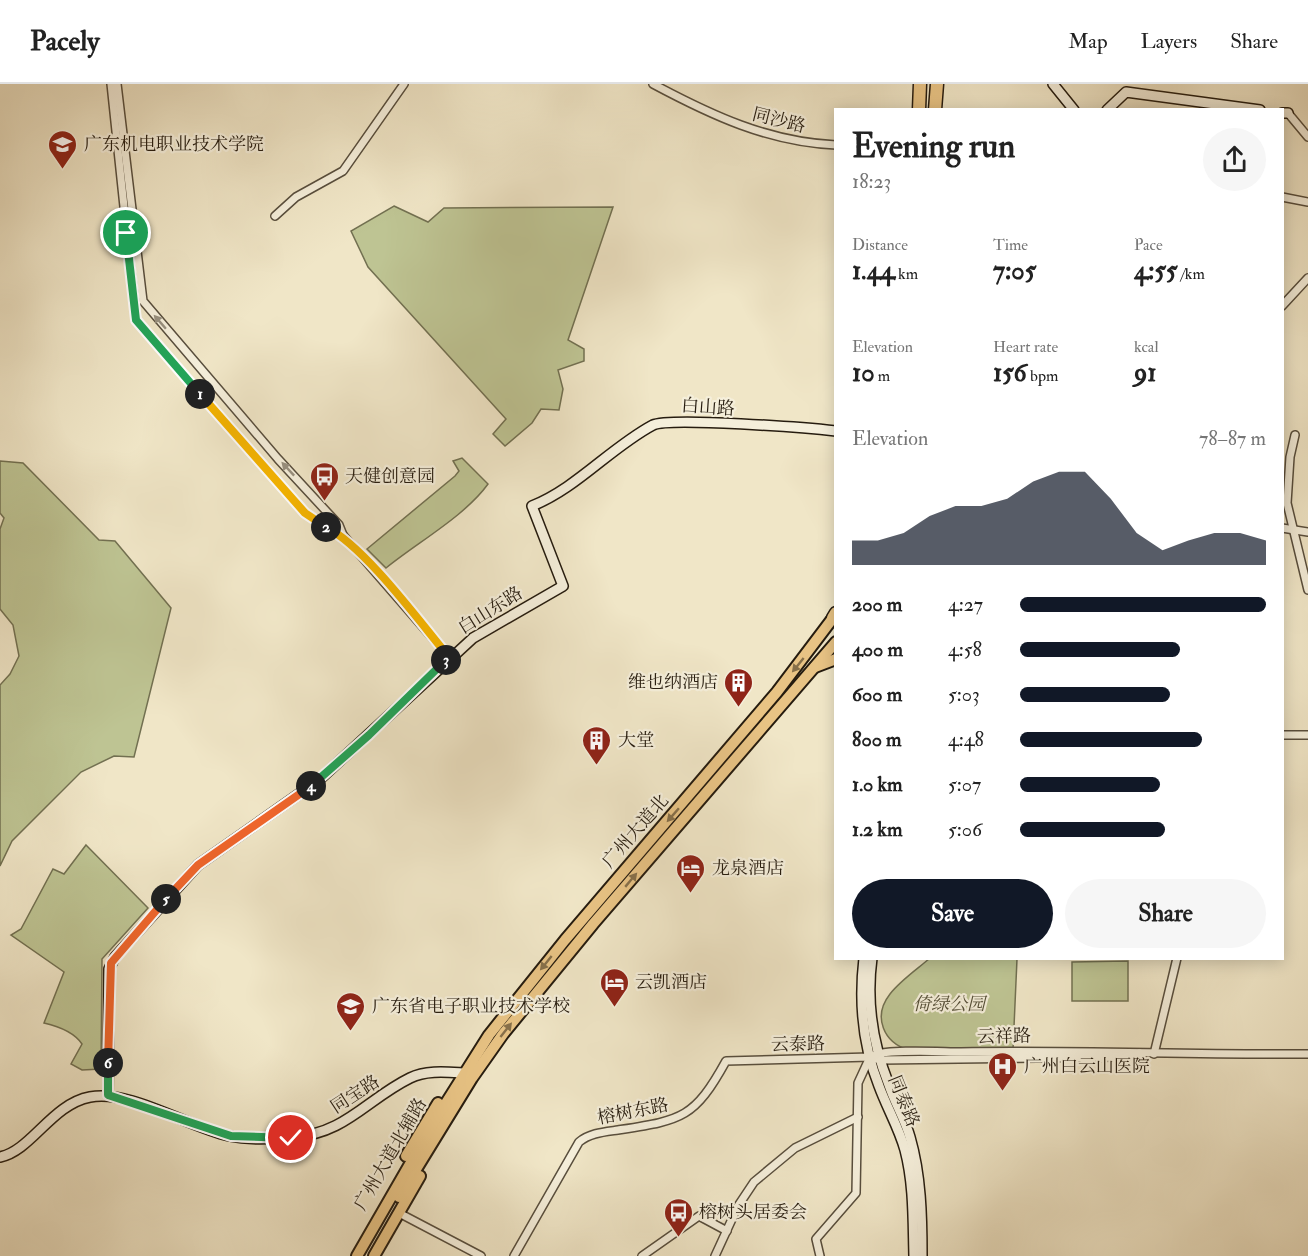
<!DOCTYPE html>
<meta charset="utf-8">
<style>
:root{--surface:#fff;--page:#f6f6f6;--text:#222;--muted:#767676;--line:#e0e0e0;--accent:#111827}
body{margin:0;font-family:"IM FELL Double Pica","Noto Serif SC",serif;background:var(--page);color:var(--text);height:100vh;display:flex;flex-direction:column;font-size:22px;white-space:nowrap}
*{box-sizing:border-box;margin:0}
p{font-size:20px;color:var(--muted)}
.icon{flex:none;width:33px;height:33px;fill:none;stroke:currentColor;stroke-width:2;stroke-linecap:round;stroke-linejoin:round}
.map{position:relative;flex:1;overflow:hidden}
.details{position:absolute;left:834px;top:24px;width:450px;height:852px;display:flex;flex-direction:column;background:var(--surface);border-radius:0px;box-shadow:0 3px 15px #0003}
.details>*{flex:none}
.pin{position:absolute;display:grid;place-items:center;width:51px;height:51px;color:#fff;margin:-26px;border:3px solid #fff;border-radius:50%;box-shadow:0 2px 6px #0007}
.km{position:absolute;width:30px;height:30px;margin:-15px;border-radius:50%;background:#222;color:#fff;font-size:16px;line-height:30px;text-align:center}
.round{display:grid;place-items:center;flex:none;width:63px;height:63px;border-radius:32px;background:var(--page)}
.headline{display:flex;align-items:center;justify-content:space-between;height:102px;padding:0 18px}
h1{font-size:33px;font-weight:700;line-height:45px}
.metrics{display:grid;grid-template-columns:repeat(3,1fr);gap:9px;height:102px;padding:6px 18px}
.metrics div{display:grid;align-content:center}
.metrics b{font-size:26px;font-weight:700}
.metrics small{font-size:16px;font-weight:400}
.metrics p{font-size:16px}
.chart{height:168px;padding:12px 18px}
.chart p{display:flex;justify-content:space-between}
.chart svg{width:100%;height:108px;margin-top:6px;fill:var(--accent);opacity:.7}
.button{display:flex;gap:12px;margin-top:auto;padding:12px 18px}
.button a{flex:1;height:69px;border-radius:36px;background:var(--accent);color:#fff;font-size:24px;font-weight:700;line-height:69px;text-align:center}
.button a+a{background:var(--page);color:var(--text)}
ul{padding:0 18px;list-style:none;font-size:20px}
li{display:grid;grid-template-columns:96px 72px 1fr;align-items:center;height:45px}
li i{height:15px;border-radius:8px;background:var(--accent)}
header{display:flex;align-items:center;gap:36px;box-sizing:border-box;height:84px;padding:0 30px;background:var(--surface);border-bottom:2px solid var(--line)}
header strong{font-size:28px}
nav{display:flex;gap:33px;margin-inline-start:auto;font-size:21px}
.map>svg:first-child{display:block}
</style>
<header>
<strong>Pacely</strong>
<nav><a>Map</a><a>Layers</a><a>Share</a></nav>
</header>
<div class="map">
<svg width="1308" height="1172" viewBox="0 0 1308 1172">
<rect width="100%" height="100%" fill="#f0e6c7"/>
<filter id="stains"><feTurbulence type="fractalNoise" baseFrequency=".00333" numOctaves="4"/><feColorMatrix values="0 0 0 0 .2 0 0 0 0 .09 0 0 0 0 .02 0 0 0 .5 -.17"/></filter>
<radialGradient id="worn" r=".72"><stop offset=".6" stop-color="#630" stop-opacity="0"/><stop offset="1" stop-color="#630" stop-opacity=".3"/></radialGradient>
<g fill="#bec493" stroke="#727051" stroke-width="1.5">
<polygon points="394,122 428,138 444,124 613,123 568,256 584,265 584,277 558,286 563,305 559,326 541,325 532,339 505,362 493,350 506,335 368,183 351,147"/>
<path d="M462,374L488,400C465,432 418,458 386,484L367,465L455,392L459,387L453,377Z"/>
<polygon points="0,377 23,379 99,456 115,457 171,524 134,673 114,672 81,688 12,757 0,782 0,601 10,590 19,572 13,541 0,525 0,445 4,434 0,429"/>
<path d="M86,761L148,824L102,875L101,985L82,986L71,980L82,960C74,948 57,942 44,939L64,888L11,851L21,845L53,785L64,790Z"/>
<path d="M929,875H1017L1013,965L909,966C884,959 872,933 890,910C900,897 916,886 929,875Z"/>
<polygon points="1128,877 1128,917 1072,917 1072,878"/>
</g>
<g fill="none" stroke-linecap="round" stroke-linejoin="round">
<defs>
<g id="street">
<polyline points="111,0 136,236 305,429 343,451 449,573"/>
<polyline points="117,0 143,217 278,375 339,441 343,451"/>
<path d="M653,0C711,31 768,58 836,61"/>
<polyline points="1288,29 1308,53"/>
<polyline points="1282,113 1308,118"/>
<polyline points="275,132 296,113 343,87 404,0"/>
<polyline points="1282,222 1308,194"/>
<polyline points="1295,351 1290,373 1287,419 1308,506"/>
<polyline points="1282,444 1308,448"/>
<polyline points="1282,651 1308,651"/>
<polyline points="1154,970 1177,874"/>
<path d="M875,971C890,965 942,968 961,968C1077,966 1192,971 1308,970"/>
<polyline points="399,1129 481,1172"/>
<path d="M514,1172L579,1058C590,1049 604,1048 618,1046C682,1036 694,1035 726,977L870,973L881,976L1124,973L1140,969"/>
<polyline points="642,1172 699,1132 727,1147"/>
<polyline points="715,1172 738,1122 754,1098 795,1064 858,1033"/>
<polyline points="820,1172 816,1155 856,1109 858,999 870,973"/>
</g>
<g id="secondary">
<polyline points="1053,0 1074,26"/>
<polyline points="1107,26 1126,8 1260,26"/>
<polyline points="1282,29 1288,29"/>
<path d="M864,874C859,917 863,962 879,1002C887,1024 899,1044 905,1066C914,1100 913,1137 914,1172"/>
<path d="M872,874C866,918 873,961 889,1001C895,1019 905,1035 910,1053C921,1091 922,1132 922,1172"/>
<path d="M108,1011L109,885L115,873L198,781L319,696L473,554L563,502L532,422C577,404 610,364 653,341C670,333 809,344 836,347"/>
<path d="M0,1073C31,1067 52,1020 90,1013C129,1005 188,1043 229,1052C249,1056 273,1055 293,1053C345,1050 367,1015 410,994C426,986 446,988 464,989"/>
</g>
<g id="primary">
<polyline points="815,583 836,575"/>
<polyline points="406,1072 438,1019"/>
<polyline points="399,1113 472,994 503,950 593,840 836,558"/>
<polyline points="357,1172 436,1035 489,951 565,856 777,608 833,534"/>
<polyline points="374,1172 420,1092"/>
</g>
<g id="highway">
<polyline points="919,26 920,0"/>
<polyline points="935,26 937,0"/>
<polyline points="833,534 836,529"/>
</g>
</defs>
<use href="#street" stroke="#584e3d" stroke-width="10"/>
<use href="#secondary" stroke="#261c0f" stroke-width="12"/>
<use href="#primary" stroke="#261c0f" stroke-width="14"/>
<use href="#highway" stroke="#261c0f" stroke-width="15"/>
<use href="#street" stroke="#f5efdb" stroke-width="7"/>
<use href="#secondary" stroke="#f5efdb" stroke-width="9"/>
<use href="#primary" stroke="#e8c384" stroke-width="10"/>
<use href="#highway" stroke="#e8c384" stroke-width="12"/>
</g>
<defs><path id="oneway-solid" d="M-6-.8H1V-3.2L6.5 0L1 3.2V.8H-6Z" transform="scale(1.5)"/></defs>
<g fill="#98907f">
<use href="#oneway-solid" transform="translate(160 238) rotate(-131)"/>
<use href="#oneway-solid" transform="translate(288 385) rotate(-133)"/>
</g>
<g fill="#87704a">
<use href="#oneway-solid" transform="translate(798 581) rotate(129)"/>
<use href="#oneway-solid" transform="translate(673 731) rotate(131)"/>
<use href="#oneway-solid" transform="translate(631 796) rotate(-50)"/>
<use href="#oneway-solid" transform="translate(546 879) rotate(129)"/>
<use href="#oneway-solid" transform="translate(506 946) rotate(-52)"/>
</g>
<g fill="none" stroke-linecap="round" stroke-linejoin="round">
<defs>
<polyline id="split-1" points="126,149 136,236 200,310"/>
<polyline id="split-2" points="200,310 305,429 326,443"/>
<path id="split-3" d="M326,443C365,463 419,537 449,573L446,576"/>
<polyline id="split-4" points="311,702 369,651 446,576"/>
<polyline id="split-5" points="166,815 198,781 311,702"/>
<polyline id="split-6" points="108,979 111,879 166,815"/>
<polyline id="split-7" points="108,979 108,1011 231,1052 291,1054"/>
</defs>
<use href="#split-1" stroke="#fff" stroke-width="12"/>
<use href="#split-2" stroke="#fff" stroke-width="12"/>
<use href="#split-3" stroke="#fff" stroke-width="12"/>
<use href="#split-4" stroke="#fff" stroke-width="12"/>
<use href="#split-5" stroke="#fff" stroke-width="12"/>
<use href="#split-6" stroke="#fff" stroke-width="12"/>
<use href="#split-7" stroke="#fff" stroke-width="12"/>
<use href="#split-1" stroke="#22a559" stroke-width="8"/>
<use href="#split-2" stroke="#f5b400" stroke-width="8"/>
<use href="#split-3" stroke="#f5b400" stroke-width="8"/>
<use href="#split-4" stroke="#22a559" stroke-width="8"/>
<use href="#split-5" stroke="#f0652b" stroke-width="8"/>
<use href="#split-6" stroke="#f0652b" stroke-width="8"/>
<use href="#split-7" stroke="#22a559" stroke-width="8"/>
</g>
<defs>
<symbol id="university-pin" viewBox="-11 -11 22 30"><path d="M0 17L-7.5 6A9.5 9.5 0 1 1 7.5 6Z" fill="#8f2418" stroke="#f5efdb"/><path d="M0-5L7-2L0 1L-7-2ZM-4 1L0 2.5L4 1V4Q0 6-4 4Z" fill="#fff"/></symbol>
<symbol id="bus-pin" viewBox="-11 -11 22 30"><path d="M0 17L-7.5 6A9.5 9.5 0 1 1 7.5 6Z" fill="#8f2418" stroke="#f5efdb"/><path d="M-5-6H5V4H4V6H2V4H-2V6H-4V4H-5ZM-3.5-4V0h7V-4ZM-3.5 1.2v1.5H-2V1.2ZM2 1.2v1.5H3.5V1.2Z" fill="#fff"/></symbol>
<symbol id="building-pin" viewBox="-11 -11 22 30"><path d="M0 17L-7.5 6A9.5 9.5 0 1 1 7.5 6Z" fill="#8f2418" stroke="#f5efdb"/><path d="M-4-6H4V6H1V3H-1V6H-4ZM-2.5-4.3h1.7v1.8h-1.7ZM.8-4.3h1.7v1.8H.8ZM-2.5-1h1.7V.8h-1.7ZM.8-1h1.7V.8H.8Z" fill="#fff"/></symbol>
<symbol id="hotel-pin" viewBox="-11 -11 22 30"><path d="M0 17L-7.5 6A9.5 9.5 0 1 1 7.5 6Z" fill="#8f2418" stroke="#f5efdb"/><path d="M-6-4.5h1.5V1H6V5H4.5V3h-9V5H-6ZM-4 0a1.8 1.8 0 1 1 3.6 0ZM.5 0V-2.5h3Q6-2.5 6 0Z" fill="#fff"/></symbol>
<symbol id="hospital-pin" viewBox="-11 -11 22 30"><path d="M0 17L-7.5 6A9.5 9.5 0 1 1 7.5 6Z" fill="#8f2418" stroke="#f5efdb"/><path d="M-5-5h3v3.5h4V-5h3V5h-3V1.5h-4V5h-3Z" fill="#fff"/></symbol>
</defs>
<g fill-rule="evenodd">
<use href="#university-pin" x="46" y="44" width="33" height="45"/>
<use href="#bus-pin" x="308" y="376" width="33" height="45"/>
<use href="#building-pin" x="722" y="582" width="33" height="45"/>
<use href="#building-pin" x="580" y="640" width="33" height="45"/>
<use href="#hotel-pin" x="674" y="768" width="33" height="45"/>
<use href="#hotel-pin" x="598" y="882" width="33" height="45"/>
<use href="#university-pin" x="334" y="906" width="33" height="45"/>
<use href="#hospital-pin" x="986" y="966" width="33" height="45"/>
<use href="#bus-pin" x="662" y="1112" width="33" height="45"/>
</g>
<g text-anchor="middle" stroke-width="4.5" stroke-linejoin="round" paint-order="stroke">
<g font-size="18" fill="#261c0f" stroke="#f5efdb">
<text transform="translate(779 36) rotate(14)" y="6">同沙路</text>
<text transform="translate(708 323) rotate(4)" y="6">白山路</text>
<text transform="translate(490 526) rotate(-32)" y="6">白山东路</text>
<text transform="translate(635 747) rotate(-49)" y="6">广州大道北</text>
<text transform="translate(1004 952) rotate(-1)" y="6">云祥路</text>
<text transform="translate(798 960) rotate(-1)" y="6">云泰路</text>
<text transform="translate(355 1010) rotate(-33)" y="6">同宝路</text>
<text transform="translate(904 1017) rotate(68)" y="6">同泰路</text>
<text transform="translate(633 1027) rotate(-11)" y="6">榕树东路</text>
<text transform="translate(390 1070) rotate(-60)" y="6">广州大道北辅路</text>
</g>
<g font-size="18" fill="#261c0f" stroke="#f5efdb" text-anchor="start">
<text x="84" y="66">广东机电职业技术学院</text>
<text x="345" y="398">天健创意园</text>
<text x="718" y="604" text-anchor="end">维也纳酒店</text>
<text x="618" y="662">大堂</text>
<text x="712" y="790">龙泉酒店</text>
<text x="635" y="904">云凯酒店</text>
<text x="372" y="928">广东省电子职业技术学校</text>
<text x="1024" y="988">广州白云山医院</text>
<text x="699" y="1134">榕树头居委会</text>
</g>
<g font-size="18" font-style="italic" fill="#544e37" stroke="#f5efdb">
<text x="949" y="926">倚绿公园</text>
</g>
</g>
<rect width="100%" height="100%" filter="url(#stains)"/>
<rect width="100%" height="100%" fill="url(#worn)"/>
</svg>
<div class="pin" style="left:126px;top:149px;background:#1e9e55"><svg class="icon" aria-label="arrive" viewBox="0 0 24 24"><path d="M6 21V4h12l-3 4 3 4H6"/></svg></div>
<div class="pin" style="left:291px;top:1054px;background:#d93025"><svg class="icon" aria-label="check" viewBox="0 0 24 24"><path d="M5 12l5 5 9-10"/></svg></div>
<b class="km" style="left:200px;top:310px">1</b>
<b class="km" style="left:326px;top:443px">2</b>
<b class="km" style="left:446px;top:576px">3</b>
<b class="km" style="left:311px;top:702px">4</b>
<b class="km" style="left:166px;top:815px">5</b>
<b class="km" style="left:108px;top:979px">6</b>
<section class="details">
<div class="headline"><div><h1>Evening run</h1><p>18:23</p></div><a class="round"><svg class="icon" aria-label="share" viewBox="0 0 24 24"><path d="M12 15V3M7 8l5-5 5 5M5 13v7h14v-7"/></svg></a></div>
<div class="metrics">
<div><p>Distance</p><b>1.44<small> km</small></b></div>
<div><p>Time</p><b>7:05</b></div>
<div><p>Pace</p><b>4:55<small> /km</small></b></div>
</div>
<div class="metrics">
<div><p>Elevation</p><b>10<small> m</small></b></div>
<div><p>Heart rate</p><b>156<small> bpm</small></b></div>
<div><p>kcal</p><b>91</b></div>
</div>
<div class="chart"><p><span>Elevation</span>78–87 m</p>
<svg viewBox="0 0 160 44" preserveAspectRatio="none"><path d="M0 44V34L10 34L20 31L30 24L40 20L50 20L60 17L70 10L80 6L90 6L100 17L110 31L120 38L130 34L140 31L150 31L160 34V44z"/></svg>
</div>
<ul>
<li><b>200 m</b>4:27<i style="width:100%"></i></li>
<li><b>400 m</b>4:58<i style="width:65%"></i></li>
<li><b>600 m</b>5:03<i style="width:61%"></i></li>
<li><b>800 m</b>4:48<i style="width:74%"></i></li>
<li><b>1.0 km</b>5:07<i style="width:57%"></i></li>
<li><b>1.2 km</b>5:06<i style="width:59%"></i></li>
</ul>
<div class="button"><a>Save</a><a>Share</a></div>
</section>
</div>
